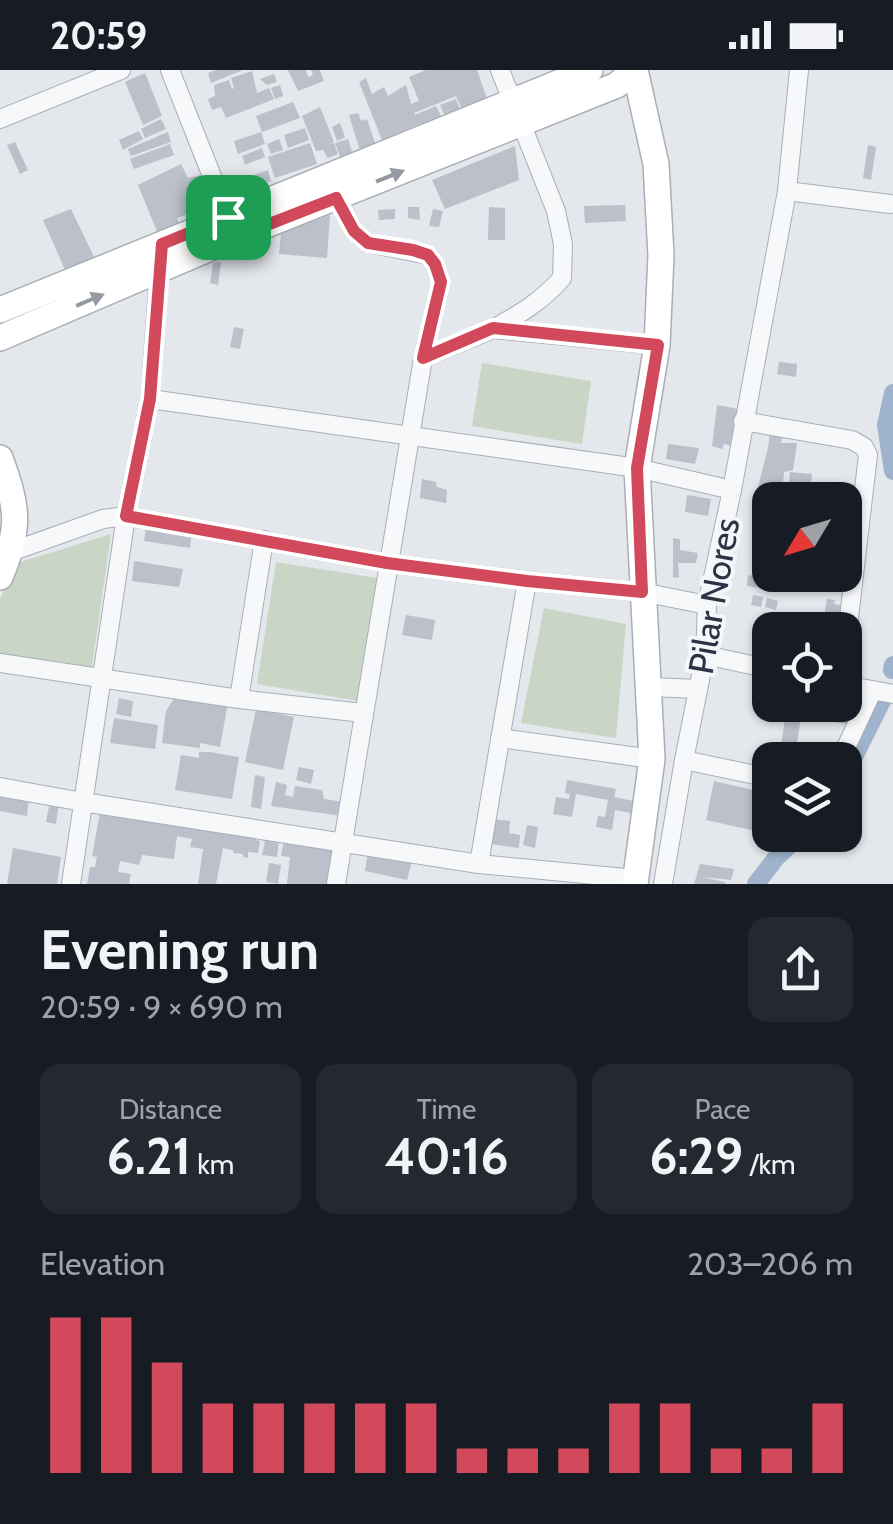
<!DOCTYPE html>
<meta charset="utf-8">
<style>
:root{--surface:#171b24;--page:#242831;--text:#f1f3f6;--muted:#9ea1a6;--accent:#d1495b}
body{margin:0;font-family:Cabin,sans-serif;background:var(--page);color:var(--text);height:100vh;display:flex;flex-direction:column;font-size:38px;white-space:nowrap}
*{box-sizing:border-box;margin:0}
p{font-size:32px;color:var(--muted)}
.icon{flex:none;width:55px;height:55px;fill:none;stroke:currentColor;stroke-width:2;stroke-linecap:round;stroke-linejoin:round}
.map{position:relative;height:814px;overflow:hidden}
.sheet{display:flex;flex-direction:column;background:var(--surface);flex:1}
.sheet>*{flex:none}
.needle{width:65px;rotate:232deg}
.tools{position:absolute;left:752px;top:412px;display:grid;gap:20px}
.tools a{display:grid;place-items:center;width:110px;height:110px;border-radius:20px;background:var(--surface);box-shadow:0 2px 8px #0004;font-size:50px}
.pin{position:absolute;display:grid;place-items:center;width:85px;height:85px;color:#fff;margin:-42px;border-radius:20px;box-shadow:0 5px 15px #0006}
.round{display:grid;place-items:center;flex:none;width:105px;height:105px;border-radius:20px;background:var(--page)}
.overview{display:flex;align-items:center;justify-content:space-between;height:170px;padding:0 40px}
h1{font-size:55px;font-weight:700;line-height:75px}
.metrics{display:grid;grid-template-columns:repeat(3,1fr);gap:15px;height:170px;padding:10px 40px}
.metrics div{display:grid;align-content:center;border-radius:20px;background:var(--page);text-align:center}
.metrics b{font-size:50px;font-weight:700}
.metrics small{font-size:28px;font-weight:400}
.metrics p{font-size:28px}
.chart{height:280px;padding:20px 40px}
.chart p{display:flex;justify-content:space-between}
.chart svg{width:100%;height:180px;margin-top:10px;stroke:var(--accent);stroke-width:6}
.status{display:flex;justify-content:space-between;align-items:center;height:70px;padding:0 50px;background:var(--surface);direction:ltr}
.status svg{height:28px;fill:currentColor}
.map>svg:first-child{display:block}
</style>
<div class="status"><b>20:59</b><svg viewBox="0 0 49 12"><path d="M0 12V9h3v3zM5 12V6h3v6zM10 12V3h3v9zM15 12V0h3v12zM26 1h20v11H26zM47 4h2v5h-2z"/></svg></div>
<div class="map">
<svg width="893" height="814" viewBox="0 0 893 814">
<rect width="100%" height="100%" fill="#e4e7ec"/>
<g fill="#c9d6c5">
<polygon points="482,293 591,311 582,374 472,356"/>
<polygon points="111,464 92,597 0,584 0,529 17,493"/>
<polygon points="276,492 383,509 364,632 257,614"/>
<polygon points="544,538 626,554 616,668 521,653"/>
</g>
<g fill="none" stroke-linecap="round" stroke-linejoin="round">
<g stroke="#9fb4cc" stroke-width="18">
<polyline points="893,323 886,355 893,401"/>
<polyline points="892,600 893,595"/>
<polyline points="845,705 882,631"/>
<polyline points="756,814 776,788 800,765"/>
</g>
</g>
<g fill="#bbc0ca">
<polygon points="216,0 243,0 211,13 208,3"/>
<polygon points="288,0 306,0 308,7 313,5 311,0 320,0 324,11 298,21"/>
<polygon points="426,0 477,0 487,29 462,39 456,26 414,43 415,45 436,36 442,48 420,57 419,54 382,70 359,12 366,8 372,24 384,17 388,26 406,15 411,34 419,31 409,7"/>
<polygon points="252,1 257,23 269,18 274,29 226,48 221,37 212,40 208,29 215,26 214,15 229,10 232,19 234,18 231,8"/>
<polygon points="145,3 162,46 143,55 125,12"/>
<polygon points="274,4 277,12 267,15 260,9"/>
<polygon points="280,15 283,26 275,29 271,18"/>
<polygon points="456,29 460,39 445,46 440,35"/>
<polygon points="293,32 300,48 262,62 256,46"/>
<polygon points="320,37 334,72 326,75 334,73 338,84 328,88 323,80 316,81 302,46"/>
<polygon points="358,43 361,51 367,49 377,79 361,84 349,45"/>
<polygon points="161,49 166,59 145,68 141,59"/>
<polygon points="340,53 345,67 337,71 332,57"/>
<polygon points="305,58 309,70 288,78 284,65"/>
<polygon points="139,61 143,69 123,80 119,70"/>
<polygon points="168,62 171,72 131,86 128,79"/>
<polygon points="261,62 265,74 238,84 234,71"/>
<polygon points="279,69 283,80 271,84 267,74"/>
<polygon points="348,69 353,85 341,89 335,73"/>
<polygon points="15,72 28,100 20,104 7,75"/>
<polygon points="310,73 317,94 275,108 268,87"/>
<polygon points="170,74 174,85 134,99 130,89"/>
<polygon points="868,75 876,77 871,110 863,108"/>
<polygon points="515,76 519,110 445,139 432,110"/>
<polygon points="262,78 265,87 245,95 242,86"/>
<polygon points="181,94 188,108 200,105 204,115 193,120 199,140 177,148 179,154 158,164 138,115"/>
<polygon points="268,100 271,111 251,118 248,107"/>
<polygon points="625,135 626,151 585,153 584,136"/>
<polygon points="408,137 419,137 420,150 408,148"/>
<polygon points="489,137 505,138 505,170 488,170"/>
<polygon points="71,139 95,189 66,202 43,150"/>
<polygon points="395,139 395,149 379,150 378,140"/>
<polygon points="433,139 443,141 439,157 429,156"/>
<polygon points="330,145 327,188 279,184 281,163"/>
<polygon points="221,192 218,215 210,213 213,193"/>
<polygon points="234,257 244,259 240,279 230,277"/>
<polygon points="779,292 797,294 796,307 777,304"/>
<polygon points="717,335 739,339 731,376 724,374 722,379 712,376"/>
<polygon points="770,362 783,364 781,373 797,373 793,400 784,402 782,423 758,417 768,378"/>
<polygon points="668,374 699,378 695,394 666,389"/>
<polygon points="790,402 812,404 810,427 788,423"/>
<polygon points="422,409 436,412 437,417 447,420 446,433 420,428"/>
<polygon points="687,425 711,429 708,446 685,442"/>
<polygon points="147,450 192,459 190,478 144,471"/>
<polygon points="673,468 680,469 680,480 698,483 696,493 678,493 679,508 673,507"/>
<polygon points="134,491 183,499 179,517 132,511"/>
<polygon points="748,505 769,509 767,519 747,516"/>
<polygon points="753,525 763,527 761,537 751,535"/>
<polygon points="767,528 778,531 776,540 765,537"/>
<polygon points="827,529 835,530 834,534 841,535 838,549 824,546"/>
<polygon points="406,545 435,550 432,570 402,565"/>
<polygon points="822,551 839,553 838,560 810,560 813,555"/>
<polygon points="178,622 228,632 220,677 200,673 200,678 162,673 166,641"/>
<polygon points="119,628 133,631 131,647 116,644"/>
<polygon points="787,635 803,635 795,685 780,683"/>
<polygon points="256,639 294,647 283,700 245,692"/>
<polygon points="837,640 855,643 852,655 835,652"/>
<polygon points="114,648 158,655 155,679 110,673"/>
<polygon points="199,682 210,682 239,687 232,729 175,720 181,685 199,688"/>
<polygon points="299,697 314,700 311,714 296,710"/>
<polygon points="255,705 265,707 261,739 251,737"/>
<polygon points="567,710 616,719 614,727 633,731 631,743 615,740 612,760 596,757 598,746 605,747 608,730 576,724 572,747 553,744 556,727 569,729 570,724 565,723"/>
<polygon points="714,711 770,724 770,764 706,750"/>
<polygon points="276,712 287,715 285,725 293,727 295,716 322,720 324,729 344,732 342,746 271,736"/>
<polygon points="0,722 29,727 27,746 0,741"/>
<polygon points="50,731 59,733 56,754 46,752"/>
<polygon points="101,737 257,763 256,770 260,771 258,783 248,782 248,788 243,787 243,784 233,783 233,780 223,778 216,814 198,814 203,779 190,777 192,769 177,766 174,789 142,785 139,795 120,791 118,802 131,804 129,814 87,814 90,797 95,797 97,787 92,786"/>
<polygon points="493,749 510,751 509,763 520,765 519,778 490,774"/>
<polygon points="527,755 538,757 535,778 523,775"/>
<polygon points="262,764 279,770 277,787 262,785 265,771 261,770"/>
<polygon points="285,765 334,774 335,814 287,814 290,787 281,786"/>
<polygon points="13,778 61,787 57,814 7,814"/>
<polygon points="368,782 412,791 407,810 365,801"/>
<polygon points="269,793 281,795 278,814 266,812"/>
<polygon points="700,794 734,799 731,810 702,807 725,812 725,814 694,814"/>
</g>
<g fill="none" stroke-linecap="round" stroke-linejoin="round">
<defs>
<g id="street">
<polyline points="170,0 232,157"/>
<polyline points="0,49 121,0"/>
<polyline points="331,118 354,161 368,173 428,185 435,194 441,212 423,288 336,814"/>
<polyline points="787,121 890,134"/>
<path d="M493,259C520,244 542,231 562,208L563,174L556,141L500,0"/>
<polyline points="423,288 493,259 657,275"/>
<polyline points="150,329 637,398 732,420"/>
<polyline points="743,351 852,370 864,377 868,385 845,582"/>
<polyline points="2,485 103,449 126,446 387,493 527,511 642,522 707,535"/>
<polyline points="705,585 770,599"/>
<polyline points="0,593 239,629 363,643"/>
<polyline points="845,615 893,624"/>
<polyline points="650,617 698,619"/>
<polyline points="239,629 264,470"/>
<polyline points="500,668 652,689"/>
<polyline points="684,690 770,708"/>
<polyline points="840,690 872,622"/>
<polyline points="0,717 83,732 479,794 636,809"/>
<polyline points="479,794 527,511"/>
<polyline points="71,814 126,446 150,329 160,190"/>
<polyline points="663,814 684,690 705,585 707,535 732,420 787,121 799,0"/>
</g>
<g id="secondary">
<polyline points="635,0 656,94 661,185 657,275 637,398 652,689 635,814"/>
<polyline points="0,240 590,0"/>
<polyline points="0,268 236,167 617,15 634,0"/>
<path d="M0,388C18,437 21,458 0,507"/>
</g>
</defs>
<use href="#street" stroke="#a9aeb7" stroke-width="20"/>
<use href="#secondary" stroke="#a9aeb7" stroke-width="28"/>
<use href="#street" stroke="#f7f8fa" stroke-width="18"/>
<use href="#secondary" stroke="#fff" stroke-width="25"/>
</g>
<defs><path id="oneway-solid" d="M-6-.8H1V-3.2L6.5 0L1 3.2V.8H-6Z" transform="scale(2.5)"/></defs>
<g fill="#959aa2">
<use href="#oneway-solid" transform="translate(390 106) rotate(-22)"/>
<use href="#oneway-solid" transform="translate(90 230) rotate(-23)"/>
</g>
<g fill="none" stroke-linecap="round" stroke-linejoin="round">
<defs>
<polygon id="route" points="336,128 354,161 368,173 413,180 428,185 435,194 441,212 423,288 493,258 658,275 637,398 642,522 527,511 387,493 126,446 150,329 162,174 228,147 236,167"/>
</defs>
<use href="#route" stroke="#fff" stroke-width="20"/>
<use href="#route" stroke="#d1495b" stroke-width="12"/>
</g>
<g text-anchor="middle" stroke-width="8" stroke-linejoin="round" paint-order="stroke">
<g font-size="35" fill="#2b3445" stroke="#f4f6f9">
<text transform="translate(714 526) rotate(-80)" y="12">Pilar Nores</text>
</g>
</g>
</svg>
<div class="tools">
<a><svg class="needle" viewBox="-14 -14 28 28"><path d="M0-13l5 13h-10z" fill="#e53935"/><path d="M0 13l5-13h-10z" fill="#9ea1a6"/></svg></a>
<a><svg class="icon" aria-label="locate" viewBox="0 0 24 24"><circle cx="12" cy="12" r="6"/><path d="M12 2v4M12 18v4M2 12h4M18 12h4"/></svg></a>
<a><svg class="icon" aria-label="layers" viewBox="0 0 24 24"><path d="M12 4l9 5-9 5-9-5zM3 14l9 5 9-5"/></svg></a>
</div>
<div class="pin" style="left:228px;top:147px;background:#1e9e55"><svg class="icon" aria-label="arrive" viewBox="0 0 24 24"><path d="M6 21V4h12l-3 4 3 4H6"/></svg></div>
</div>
<section class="sheet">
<div class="overview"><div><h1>Evening run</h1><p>20:59 · 9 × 690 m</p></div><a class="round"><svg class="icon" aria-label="share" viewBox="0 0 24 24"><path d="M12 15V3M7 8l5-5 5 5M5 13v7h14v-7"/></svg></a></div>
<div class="metrics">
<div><p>Distance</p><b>6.21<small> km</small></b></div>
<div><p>Time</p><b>40:16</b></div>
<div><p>Pace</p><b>6:29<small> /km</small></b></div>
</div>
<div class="chart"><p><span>Elevation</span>203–206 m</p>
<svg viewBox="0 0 160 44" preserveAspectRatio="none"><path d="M5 44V6M15 44V6M25 44V17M35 44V27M45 44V27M55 44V27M65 44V27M75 44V27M85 44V38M95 44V38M105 44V38M115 44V27M125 44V27M135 44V38M145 44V38M155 44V27"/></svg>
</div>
</section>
